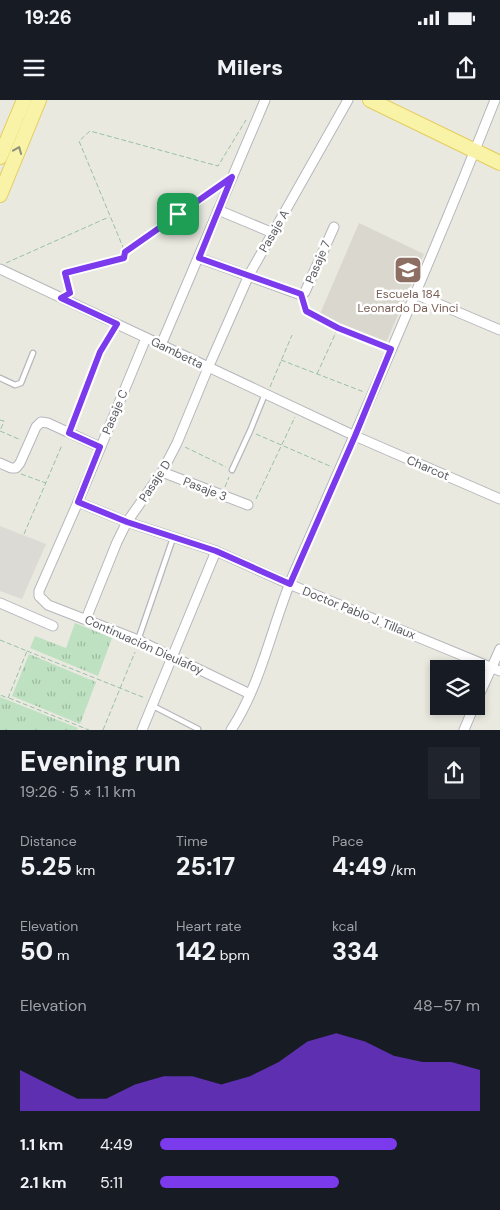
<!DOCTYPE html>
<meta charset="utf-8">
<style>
:root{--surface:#171b24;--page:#20242c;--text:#f1f3f6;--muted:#9ea1a6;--accent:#7c3aed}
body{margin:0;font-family:"DM Sans",sans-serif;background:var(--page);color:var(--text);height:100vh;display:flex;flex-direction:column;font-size:19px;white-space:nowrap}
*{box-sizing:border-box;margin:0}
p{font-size:16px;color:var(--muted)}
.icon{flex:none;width:28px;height:28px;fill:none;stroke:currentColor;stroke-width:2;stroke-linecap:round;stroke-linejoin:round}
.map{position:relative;height:630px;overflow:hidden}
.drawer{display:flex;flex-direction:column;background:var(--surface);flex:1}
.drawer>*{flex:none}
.controls{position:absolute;left:430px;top:560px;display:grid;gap:10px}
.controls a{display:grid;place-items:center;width:55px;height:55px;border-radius:0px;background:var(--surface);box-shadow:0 2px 8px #0003;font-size:25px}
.pin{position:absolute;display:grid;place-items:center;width:42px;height:42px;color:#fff;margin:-21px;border-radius:10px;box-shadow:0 2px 8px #0006}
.round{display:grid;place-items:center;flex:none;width:52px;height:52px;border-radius:0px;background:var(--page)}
.headline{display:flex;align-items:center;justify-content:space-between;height:85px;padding:0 20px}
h1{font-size:28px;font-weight:800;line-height:38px}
.figures{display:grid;grid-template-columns:repeat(3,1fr);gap:8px;height:85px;padding:5px 20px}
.figures div{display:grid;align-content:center}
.figures b{font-size:25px;font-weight:800}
.figures small{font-size:14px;font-weight:400}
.figures p{font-size:14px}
.chart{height:140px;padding:10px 20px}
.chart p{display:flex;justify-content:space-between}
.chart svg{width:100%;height:90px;margin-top:5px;fill:var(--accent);opacity:.7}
ul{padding:0 20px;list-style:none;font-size:16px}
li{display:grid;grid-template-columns:80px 60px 1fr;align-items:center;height:38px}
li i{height:12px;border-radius:6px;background:var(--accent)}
.status{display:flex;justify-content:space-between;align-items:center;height:35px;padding:0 25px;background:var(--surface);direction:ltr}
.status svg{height:14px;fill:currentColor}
header{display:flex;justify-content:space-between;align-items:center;height:65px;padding:0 20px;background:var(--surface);font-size:22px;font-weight:800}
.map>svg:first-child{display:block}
</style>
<div class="status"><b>19:26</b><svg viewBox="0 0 49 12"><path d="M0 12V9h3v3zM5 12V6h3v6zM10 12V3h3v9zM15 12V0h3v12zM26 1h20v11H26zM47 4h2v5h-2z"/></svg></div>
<header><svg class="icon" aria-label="menu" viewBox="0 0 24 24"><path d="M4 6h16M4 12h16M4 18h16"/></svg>Milers<svg class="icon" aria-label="share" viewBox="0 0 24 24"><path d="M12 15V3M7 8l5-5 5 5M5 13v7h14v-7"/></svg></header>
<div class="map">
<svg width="500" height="630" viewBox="0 0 500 630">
<defs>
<pattern id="grass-tufts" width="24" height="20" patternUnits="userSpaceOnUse" patternTransform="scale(1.25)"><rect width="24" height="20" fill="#bde1c1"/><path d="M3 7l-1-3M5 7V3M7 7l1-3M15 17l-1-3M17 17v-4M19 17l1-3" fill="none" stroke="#9db9a0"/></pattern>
</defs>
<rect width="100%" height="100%" fill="#eae9e0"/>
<polygon fill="#dcdad4" points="0,426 46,444 22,499 0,491"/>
<polygon fill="#dad8ce" points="359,123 424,154 385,245 319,216"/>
<g fill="url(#grass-tufts)">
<polygon points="75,523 112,538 98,576 30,548 35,536 66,548"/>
<polygon points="29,554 96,582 80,624 12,596"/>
<polygon points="0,597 78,628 77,630 0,630"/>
</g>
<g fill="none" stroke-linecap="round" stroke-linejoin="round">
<defs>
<g id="service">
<polyline points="0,278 15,285 21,283 33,253"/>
<polyline points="232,370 250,331 265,294"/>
<polyline points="138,540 173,438"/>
<polyline points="153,606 198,629"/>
</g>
<g id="minor">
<polyline points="218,110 273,133"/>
<polyline points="199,158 301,195 305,192 334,127"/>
<polyline points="0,169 355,336 500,399"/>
<polyline points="415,194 500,230"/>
<polyline points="146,238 78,402 39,491 39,496 48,505 138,540 250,594"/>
<polyline points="161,245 265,0"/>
<polyline points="0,363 11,368 16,368 20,363 36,327 41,322 48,323 100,347"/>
<polyline points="162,372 248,405"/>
<polyline points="78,402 127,422 216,451 289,484 500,571"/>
<polyline points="0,503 53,526"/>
<polyline points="86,519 117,442 127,422 162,372 177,343 208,268 249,175 348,0"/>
<polyline points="476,602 500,549"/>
<polyline points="142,630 216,451"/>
<path d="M231,630C262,583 272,524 294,473C363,316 432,159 495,0"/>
<polyline points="464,630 474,606"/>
</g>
<g id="primary">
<polyline points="370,0 500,63"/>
<polyline points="0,57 24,0"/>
<polyline points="0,95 39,0"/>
</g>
</defs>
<use href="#service" stroke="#b5b7bc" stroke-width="7"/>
<use href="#minor" stroke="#b5b7bc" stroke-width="11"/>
<use href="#primary" stroke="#e5cd5e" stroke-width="16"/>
<g stroke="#98c0a7" stroke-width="1" stroke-dasharray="5 2.5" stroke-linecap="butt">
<polyline points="126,151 219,86"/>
<polyline points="6,163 109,117"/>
<polyline points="70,193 65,173 124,158 125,152 79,41 90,31 218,66 246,20"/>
<polyline points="303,202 306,211 338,228 383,246"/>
<polyline points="281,260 364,292"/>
<polyline points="317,274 338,228"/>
<polyline points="270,287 292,235"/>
<polyline points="0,320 4,321 0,331 21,340"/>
<polyline points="73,324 100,252 112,231"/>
<polyline points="256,334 332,367"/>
<polyline points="185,347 226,367"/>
<polyline points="21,374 46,383"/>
<polyline points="225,387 229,377"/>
<polyline points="256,399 295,317"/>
<polyline points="24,434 62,345"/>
<polyline points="0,540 27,551 8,598 0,595"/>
<polyline points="27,551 145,598"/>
<polyline points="9,598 89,630"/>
<polyline points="103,630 135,552"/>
</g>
<use href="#service" stroke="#fff" stroke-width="4.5"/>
<use href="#minor" stroke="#fff" stroke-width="9"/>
<use href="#primary" stroke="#f8f3a7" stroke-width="14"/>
</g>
<defs><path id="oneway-chevron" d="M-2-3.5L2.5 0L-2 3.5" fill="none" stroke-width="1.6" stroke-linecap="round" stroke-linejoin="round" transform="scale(1.25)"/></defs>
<use stroke="#919079" href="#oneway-chevron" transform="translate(18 50) rotate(-68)"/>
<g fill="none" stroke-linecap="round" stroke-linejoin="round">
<defs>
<polygon id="route" points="232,77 199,158 301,194 306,211 338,228 391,249 355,336 290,484 216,451 127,422 78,402 100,347 69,333 100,252 117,224 61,198 70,193 65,173 124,158 125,152"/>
</defs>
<use href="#route" stroke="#fff" stroke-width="10"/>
<use href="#route" stroke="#7c3aed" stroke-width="6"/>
</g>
<defs>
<symbol id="school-square" viewBox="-11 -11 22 22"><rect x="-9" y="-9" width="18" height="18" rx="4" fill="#8d6e63" stroke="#fff"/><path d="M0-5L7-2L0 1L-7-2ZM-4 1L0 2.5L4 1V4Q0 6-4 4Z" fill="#fff"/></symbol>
</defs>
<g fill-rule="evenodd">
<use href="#school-square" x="392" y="154" width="32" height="32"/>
</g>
<g text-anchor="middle" stroke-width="5" stroke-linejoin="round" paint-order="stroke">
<g font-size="12" fill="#595b60" stroke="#fff">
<text transform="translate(274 131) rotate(-60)" y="4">Pasaje A</text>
<text transform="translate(318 162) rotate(-67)" y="4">Pasaje 7</text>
<text transform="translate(177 253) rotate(26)" y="4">Gambetta</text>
<text transform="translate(115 312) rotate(-67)" y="4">Pasaje C</text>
<text transform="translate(428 368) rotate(23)" y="4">Charcot</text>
<text transform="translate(155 381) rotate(-57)" y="4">Pasaje D</text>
<text transform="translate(205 389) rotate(21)" y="4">Pasaje 3</text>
<text transform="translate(359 513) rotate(22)" y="4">Doctor Pablo J. Tillaux</text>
<text transform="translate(144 545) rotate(24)" y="4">Continuación Dieulafoy</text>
</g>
<g font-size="12" fill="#785e54" stroke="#fff">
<text x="408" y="198">Escuela 184<tspan x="408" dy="14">Leonardo Da Vinci</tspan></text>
</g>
</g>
</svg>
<div class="controls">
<a><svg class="icon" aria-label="layers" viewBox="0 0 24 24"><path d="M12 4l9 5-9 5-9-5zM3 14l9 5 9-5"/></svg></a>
</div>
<div class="pin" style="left:178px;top:114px;background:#1e9e55"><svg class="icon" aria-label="arrive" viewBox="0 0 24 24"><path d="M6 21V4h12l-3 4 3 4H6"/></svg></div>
</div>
<section class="drawer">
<div class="headline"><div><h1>Evening run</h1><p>19:26 · 5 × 1.1 km</p></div><a class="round"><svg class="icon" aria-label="share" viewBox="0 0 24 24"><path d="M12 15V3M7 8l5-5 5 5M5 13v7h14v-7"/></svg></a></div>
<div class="figures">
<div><p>Distance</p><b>5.25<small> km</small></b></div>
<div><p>Time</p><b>25:17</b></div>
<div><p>Pace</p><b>4:49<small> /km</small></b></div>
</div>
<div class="figures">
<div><p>Elevation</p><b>50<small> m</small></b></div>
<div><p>Heart rate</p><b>142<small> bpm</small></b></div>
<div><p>kcal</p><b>334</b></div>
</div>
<div class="chart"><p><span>Elevation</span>48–57 m</p>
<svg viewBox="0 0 160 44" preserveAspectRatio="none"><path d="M0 44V24L10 31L20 38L30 38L40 31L50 27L60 27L70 31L80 27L90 20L100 10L110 6L120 10L130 17L140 20L150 20L160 24V44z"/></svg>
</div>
<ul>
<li><b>1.1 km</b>4:49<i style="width:74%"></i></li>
<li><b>2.1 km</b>5:11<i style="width:56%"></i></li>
</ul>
</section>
